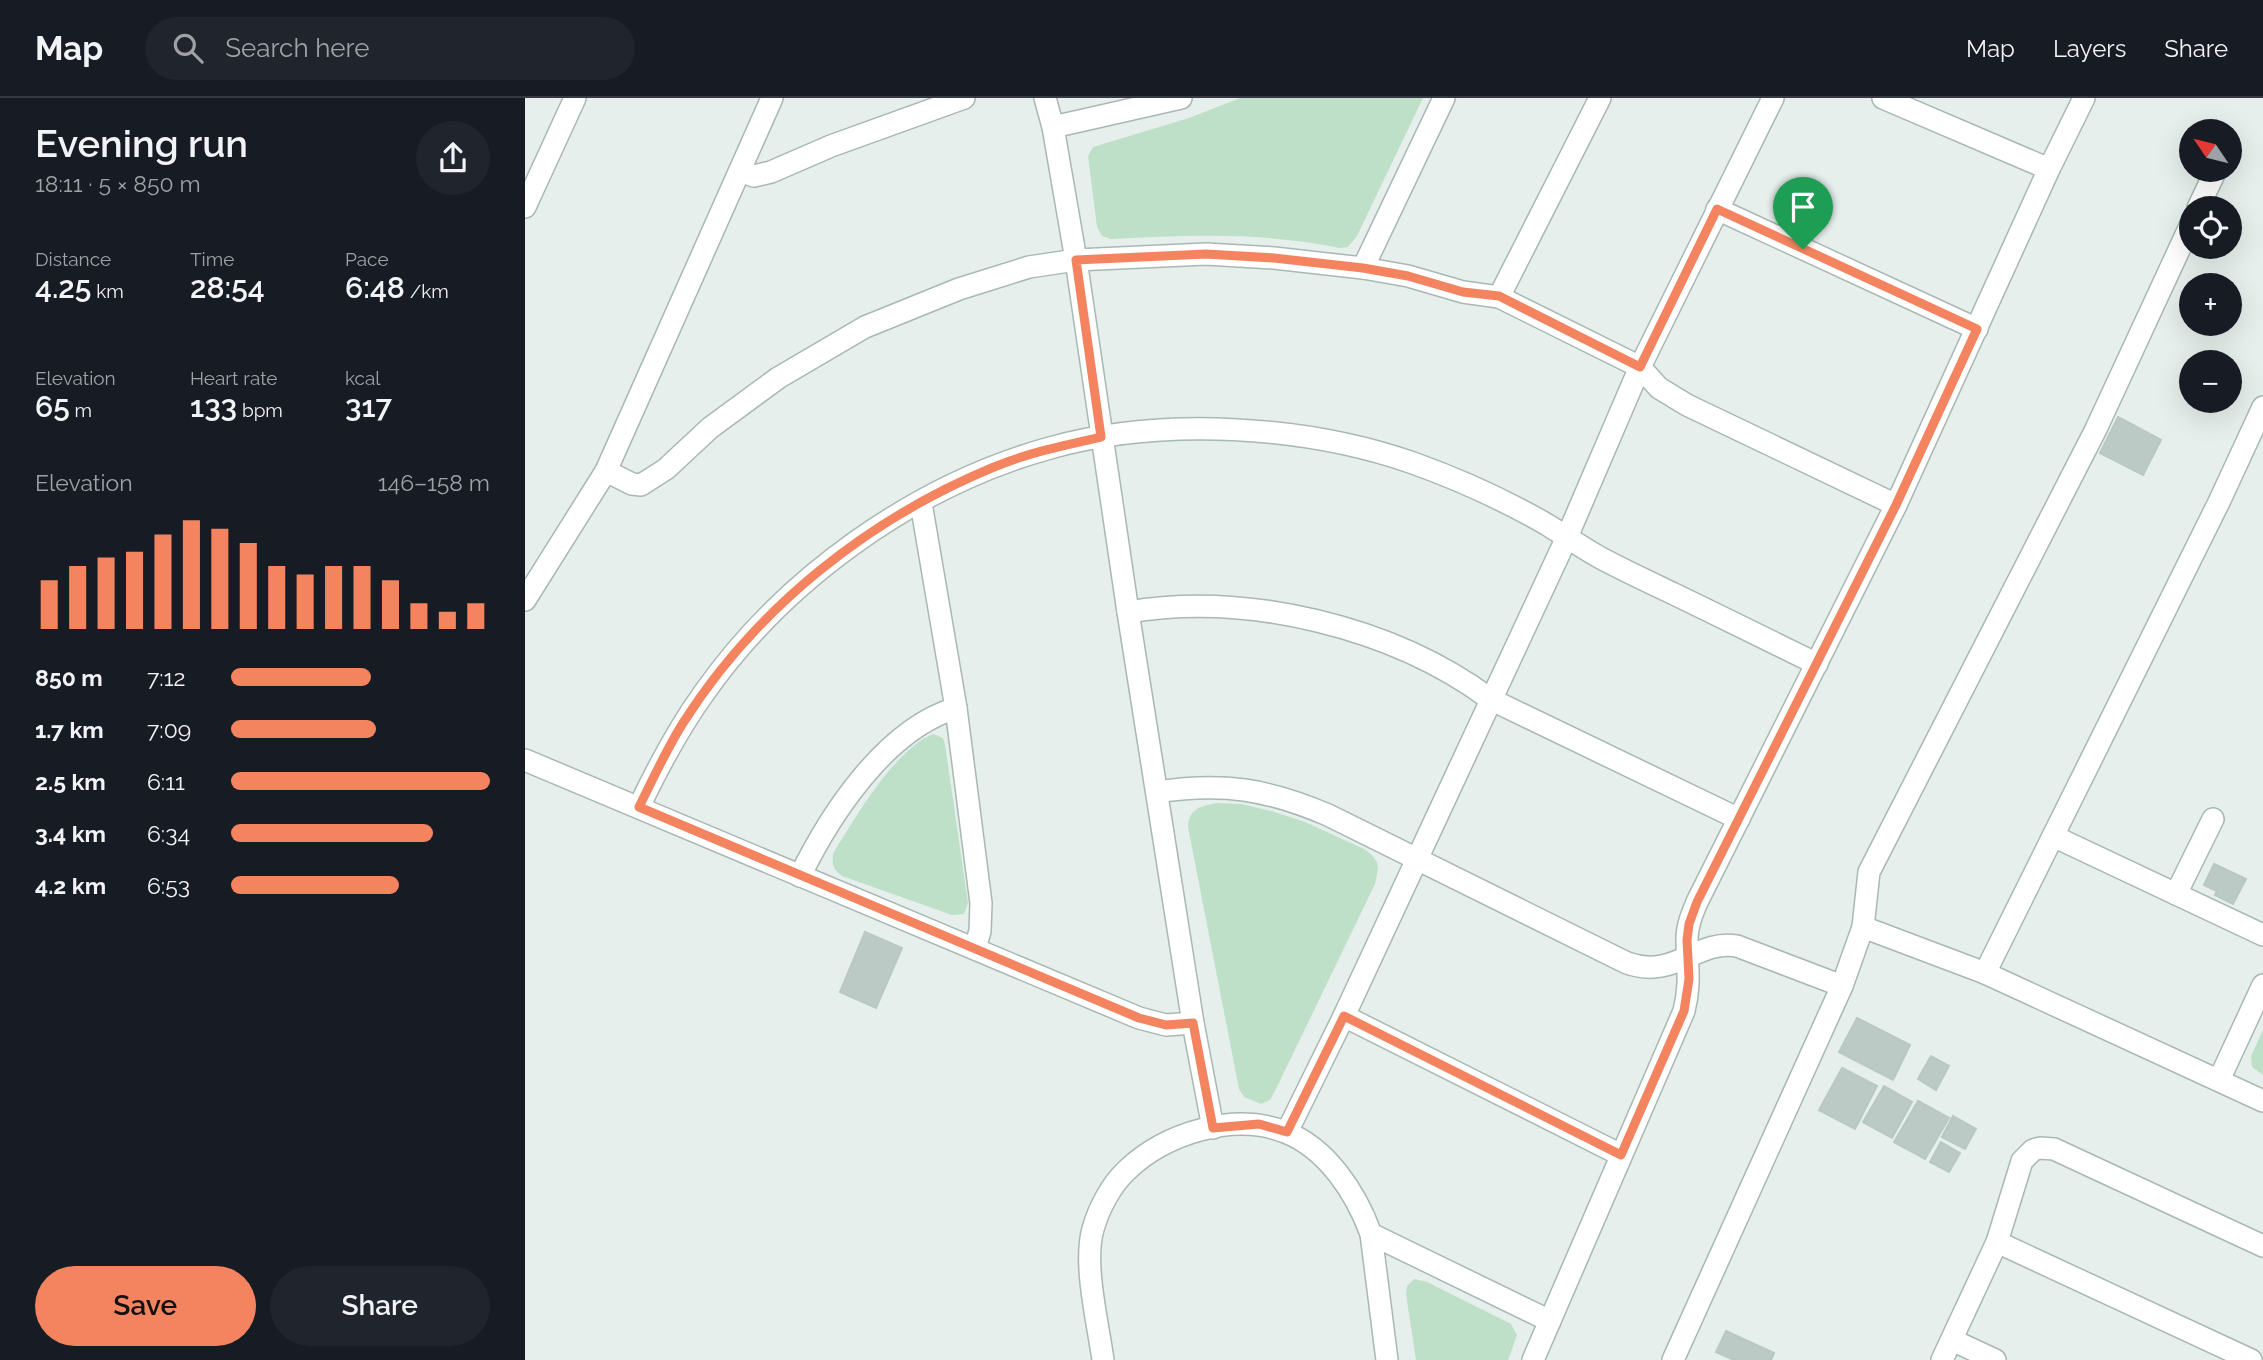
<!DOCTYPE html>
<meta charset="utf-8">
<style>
:root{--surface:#171b24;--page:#20242c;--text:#f1f3f6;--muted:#9ea1a6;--line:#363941;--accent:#f4845f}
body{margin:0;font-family:Raleway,sans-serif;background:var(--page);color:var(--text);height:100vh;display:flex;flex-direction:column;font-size:26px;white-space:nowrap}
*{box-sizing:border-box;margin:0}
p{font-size:23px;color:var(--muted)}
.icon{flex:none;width:38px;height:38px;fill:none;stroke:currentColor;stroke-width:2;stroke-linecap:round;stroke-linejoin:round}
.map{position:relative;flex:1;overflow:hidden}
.details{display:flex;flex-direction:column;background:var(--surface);width:525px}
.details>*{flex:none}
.needle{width:46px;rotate:305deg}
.controls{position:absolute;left:1654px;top:21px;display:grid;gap:14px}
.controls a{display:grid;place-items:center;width:63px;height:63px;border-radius:50%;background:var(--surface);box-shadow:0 7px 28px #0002;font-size:35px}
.pin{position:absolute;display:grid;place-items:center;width:60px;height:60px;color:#fff;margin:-72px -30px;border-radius:50% 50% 50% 0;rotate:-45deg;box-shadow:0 0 7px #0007}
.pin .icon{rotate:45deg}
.round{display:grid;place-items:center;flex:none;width:74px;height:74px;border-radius:37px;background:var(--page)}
.summary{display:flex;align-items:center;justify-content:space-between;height:119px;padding:0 35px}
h1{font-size:38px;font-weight:600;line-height:52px}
.stats{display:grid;grid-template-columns:repeat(3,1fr);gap:10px;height:119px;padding:7px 35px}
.stats div{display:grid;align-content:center}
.stats b{font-size:30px;font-weight:600}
.stats small{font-size:19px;font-weight:400}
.stats p{font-size:19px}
.chart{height:196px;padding:14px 35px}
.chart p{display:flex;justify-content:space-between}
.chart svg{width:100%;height:126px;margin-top:7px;stroke:var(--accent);stroke-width:6}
.cta{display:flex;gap:14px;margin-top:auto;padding:14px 35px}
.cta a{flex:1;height:80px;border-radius:42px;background:var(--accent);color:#111;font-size:28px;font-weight:600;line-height:80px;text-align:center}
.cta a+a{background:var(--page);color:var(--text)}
ul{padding:0 35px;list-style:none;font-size:23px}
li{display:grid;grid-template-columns:112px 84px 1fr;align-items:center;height:52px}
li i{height:18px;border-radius:9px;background:var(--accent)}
header{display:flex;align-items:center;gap:42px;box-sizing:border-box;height:98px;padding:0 35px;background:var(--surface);border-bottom:2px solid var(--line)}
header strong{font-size:33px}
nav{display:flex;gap:38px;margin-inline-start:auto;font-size:24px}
.search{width:490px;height:63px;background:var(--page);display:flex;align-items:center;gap:18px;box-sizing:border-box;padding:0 24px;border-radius:38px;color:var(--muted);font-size:26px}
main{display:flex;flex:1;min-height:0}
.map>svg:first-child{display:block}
</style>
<header>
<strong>Map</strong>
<div class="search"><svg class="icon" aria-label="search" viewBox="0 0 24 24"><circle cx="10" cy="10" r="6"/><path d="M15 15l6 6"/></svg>Search here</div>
<nav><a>Map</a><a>Layers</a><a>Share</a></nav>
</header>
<main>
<section class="details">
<div class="summary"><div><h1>Evening run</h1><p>18:11 · 5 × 850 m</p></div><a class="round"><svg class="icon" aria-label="share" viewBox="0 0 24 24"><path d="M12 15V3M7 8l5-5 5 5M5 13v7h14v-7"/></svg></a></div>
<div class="stats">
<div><p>Distance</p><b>4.25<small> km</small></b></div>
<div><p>Time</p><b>28:54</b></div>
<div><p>Pace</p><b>6:48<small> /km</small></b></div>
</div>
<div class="stats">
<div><p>Elevation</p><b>65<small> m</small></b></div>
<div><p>Heart rate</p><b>133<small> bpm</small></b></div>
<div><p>kcal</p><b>317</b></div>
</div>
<div class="chart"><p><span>Elevation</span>146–158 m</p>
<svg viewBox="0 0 160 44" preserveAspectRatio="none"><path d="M5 44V27M15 44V22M25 44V19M35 44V17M45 44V11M55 44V6M65 44V9M75 44V14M85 44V22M95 44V25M105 44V22M115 44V22M125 44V27M135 44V35M145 44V38M155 44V35"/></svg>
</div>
<ul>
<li><b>850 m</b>7:12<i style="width:54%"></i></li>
<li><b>1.7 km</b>7:09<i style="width:56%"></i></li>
<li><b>2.5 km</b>6:11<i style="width:100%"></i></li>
<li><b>3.4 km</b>6:34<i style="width:78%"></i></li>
<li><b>4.2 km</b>6:53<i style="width:65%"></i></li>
</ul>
<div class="cta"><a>Save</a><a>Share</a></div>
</section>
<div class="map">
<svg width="1738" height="1262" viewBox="0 0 1738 1262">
<rect width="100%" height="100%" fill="#e6efeb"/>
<g fill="#bfe0c8">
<path d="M715,0H898L832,138L823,149L815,150C739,134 662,137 586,141L577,138L572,129L563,58L568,49L664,20Z"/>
<path d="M408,636L418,640L420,646L443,805L439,816L427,817L317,778C308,771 307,767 308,756C329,721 370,651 408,636Z"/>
<path d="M691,705L716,706L750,714L780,724L839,751L846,756L852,764L853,771L850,786L750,993L745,1002L736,1006L719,999L714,991L663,729C664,710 675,709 691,705Z"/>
<polygon points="1738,932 1738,977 1727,969 1726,958"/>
<polygon points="889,1181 902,1184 986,1226 992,1237 983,1262 891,1262 881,1196 882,1188"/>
</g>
<g fill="#bbcac4" stroke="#b8c9c2" stroke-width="2">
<polygon points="1593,319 1636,342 1618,377 1575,355"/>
<polygon points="1689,766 1721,781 1708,806 1690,797 1692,793 1679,787"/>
<polygon points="340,834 377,850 351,910 315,894"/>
<polygon points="1332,920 1385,947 1368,982 1314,954"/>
<polygon points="1406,958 1424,968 1411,992 1393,981"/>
<polygon points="1317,970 1352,988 1330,1031 1294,1012"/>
<polygon points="1359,988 1387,1004 1367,1040 1338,1024"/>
<polygon points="1393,1003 1424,1020 1400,1061 1369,1044"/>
<polygon points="1428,1018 1451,1031 1440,1051 1417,1039"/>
<polygon points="1416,1044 1435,1055 1424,1074 1405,1064"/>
<polygon points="1201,1233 1249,1255 1246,1262 1209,1262 1191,1254"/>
</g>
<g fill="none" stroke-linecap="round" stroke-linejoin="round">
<defs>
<g id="minor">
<polyline points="520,0 528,29 551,162 603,514 668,925 688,1030"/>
<polyline points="1358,0 1524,71"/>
<polyline points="528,29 656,0"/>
<polyline points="215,73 229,78 246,74 306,48 439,0"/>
<polyline points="0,109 50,0"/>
<polyline points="1673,110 1691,72"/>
<polyline points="1192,111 1452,231"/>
<polyline points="838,170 919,0"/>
<polyline points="974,199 1075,0"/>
<polyline points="81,373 107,386 116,387 141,371 185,330 253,280 340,229 434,191 504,169 551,162 681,156 749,160 838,170 883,178 938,194 974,199 1115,269 1134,290 1162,307 1371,407"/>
<polyline points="396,405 431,610 456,805 455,833 450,850"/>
<polyline points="0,502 81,373 247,0"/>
<path d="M603,514C723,494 868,529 965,601L1214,721"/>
<polyline points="0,662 614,920 641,927 668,925"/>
<path d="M632,694C698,684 742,691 803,717L1102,865C1150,882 1171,841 1212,848L1317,888"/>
<path d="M114,709C133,669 153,631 179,595C259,481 390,387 525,350C637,319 779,327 888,365C933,381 979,402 1021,426C1039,437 1056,449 1074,459C1098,472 1124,484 1149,496C1197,519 1245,543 1292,566"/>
<polyline points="1528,738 1738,837"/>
<path d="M275,778C306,715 361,631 431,610"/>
<polyline points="1651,796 1688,721"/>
<polyline points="1338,829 1344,774 1571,331 1666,126"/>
<polyline points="1460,875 1694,404 1738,309"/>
<polyline points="819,918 1096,1057"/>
<polyline points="1694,982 1738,887"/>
<polyline points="762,1034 819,918 1042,439 1115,269 1248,0"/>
<polyline points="846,1136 1025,1223"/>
<polyline points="1472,1144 1726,1262"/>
<polyline points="1427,1242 1470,1262"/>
<path d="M578,1262C573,1225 558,1166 568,1131C574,1110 586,1087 602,1072C641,1035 709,1014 760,1034C802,1050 831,1095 846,1136L862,1262"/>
<path d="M1008,1262L1159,913C1166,884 1162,869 1162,841C1162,828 1167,816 1172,804L1371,407L1524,71L1559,0"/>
<polyline points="1148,1262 1317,888 1338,829 1460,875 1738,1003"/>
<polyline points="1417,1262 1472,1144 1497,1063 1508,1052 1515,1050 1529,1051 1738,1148"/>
</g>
</defs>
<use href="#minor" stroke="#a8b8b2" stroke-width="24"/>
<use href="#minor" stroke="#fff" stroke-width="21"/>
</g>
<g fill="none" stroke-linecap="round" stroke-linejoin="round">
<defs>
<path id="route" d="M1192,111L1452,231L1371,407L1172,804L1164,826L1162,842L1164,881L1159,913L1096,1057L819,918L762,1034L734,1026L688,1030L668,925L641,927L614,920L114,709C128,681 141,652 158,625C232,509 343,421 469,369C503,355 540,347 576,339L551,162L681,156L749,160L838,170L883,178L938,194L974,198L1115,269Z"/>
</defs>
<use href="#route" stroke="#fff" stroke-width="14"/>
<use href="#route" stroke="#f4845f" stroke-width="9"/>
</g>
</svg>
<div class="controls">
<a><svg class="needle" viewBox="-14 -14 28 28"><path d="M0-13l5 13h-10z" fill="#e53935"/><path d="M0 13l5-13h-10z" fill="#9ea1a6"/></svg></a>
<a><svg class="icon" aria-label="locate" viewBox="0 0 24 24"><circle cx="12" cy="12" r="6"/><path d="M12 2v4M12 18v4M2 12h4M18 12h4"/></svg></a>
<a>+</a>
<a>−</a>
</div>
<div class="pin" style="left:1278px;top:151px;background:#1e9e55"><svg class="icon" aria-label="arrive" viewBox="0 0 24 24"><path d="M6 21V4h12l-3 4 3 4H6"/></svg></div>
</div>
</main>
